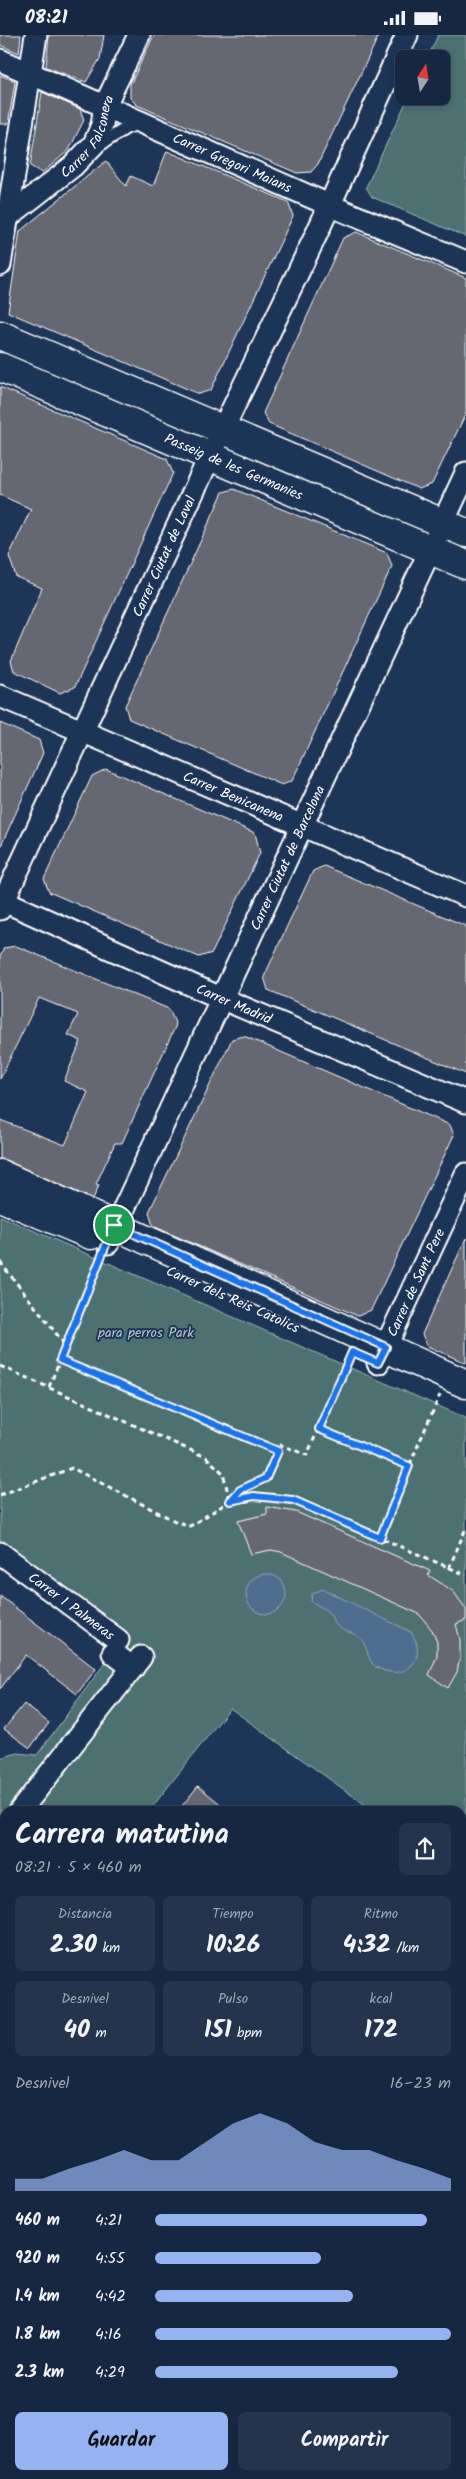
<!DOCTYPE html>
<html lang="es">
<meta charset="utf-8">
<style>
:root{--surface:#162841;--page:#23344c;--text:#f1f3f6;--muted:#9ea6b1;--line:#35445a;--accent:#95b2f1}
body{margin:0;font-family:Kalam,sans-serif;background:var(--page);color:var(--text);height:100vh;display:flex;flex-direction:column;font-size:19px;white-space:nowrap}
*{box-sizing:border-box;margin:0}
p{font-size:16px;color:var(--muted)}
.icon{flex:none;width:28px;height:28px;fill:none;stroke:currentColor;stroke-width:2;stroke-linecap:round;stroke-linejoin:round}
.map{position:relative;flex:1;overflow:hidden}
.panel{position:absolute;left:0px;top:1771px;width:466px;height:674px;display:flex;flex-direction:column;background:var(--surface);border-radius:15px 15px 0 0;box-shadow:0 2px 8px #0003,0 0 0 1px var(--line)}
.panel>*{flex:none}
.needle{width:32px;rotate:12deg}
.fabs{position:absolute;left:395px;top:15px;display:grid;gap:10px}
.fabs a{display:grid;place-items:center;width:55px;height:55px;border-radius:8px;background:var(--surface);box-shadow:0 2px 8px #0003,0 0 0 1px var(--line);font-size:25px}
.pin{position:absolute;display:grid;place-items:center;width:42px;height:42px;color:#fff;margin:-21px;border:2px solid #fff;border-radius:50%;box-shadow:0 1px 5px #0007}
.round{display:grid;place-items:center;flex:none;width:52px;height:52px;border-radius:8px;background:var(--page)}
.summary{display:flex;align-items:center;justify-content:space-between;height:85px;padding:0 15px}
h1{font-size:28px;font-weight:800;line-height:38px}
.metrics{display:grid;grid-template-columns:repeat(3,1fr);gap:8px;height:85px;padding:5px 15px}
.metrics div{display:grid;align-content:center;border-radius:8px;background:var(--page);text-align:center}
.metrics b{font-size:25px;font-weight:800}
.metrics small{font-size:14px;font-weight:400}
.metrics p{font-size:14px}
.chart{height:140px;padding:10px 15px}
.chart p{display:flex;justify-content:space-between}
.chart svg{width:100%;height:90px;margin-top:5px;fill:var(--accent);opacity:.7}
.primary-button{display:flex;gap:10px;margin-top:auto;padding:10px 15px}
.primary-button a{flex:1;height:58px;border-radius:8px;background:var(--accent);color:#111;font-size:20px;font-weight:800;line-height:58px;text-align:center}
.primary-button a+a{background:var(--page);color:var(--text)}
ul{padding:0 15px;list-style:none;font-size:16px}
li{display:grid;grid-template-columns:80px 60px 1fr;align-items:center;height:38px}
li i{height:12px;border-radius:6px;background:var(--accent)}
.status{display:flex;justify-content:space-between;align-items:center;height:35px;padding:0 25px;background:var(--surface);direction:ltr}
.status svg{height:14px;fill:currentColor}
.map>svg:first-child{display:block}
</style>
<div class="status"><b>08:21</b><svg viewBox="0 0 49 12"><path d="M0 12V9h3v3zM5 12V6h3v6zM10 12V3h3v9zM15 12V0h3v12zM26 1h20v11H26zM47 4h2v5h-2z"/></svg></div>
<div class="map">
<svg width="466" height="2444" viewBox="0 0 466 2444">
<rect width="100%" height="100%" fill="#1d3557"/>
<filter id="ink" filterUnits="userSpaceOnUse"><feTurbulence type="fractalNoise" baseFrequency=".02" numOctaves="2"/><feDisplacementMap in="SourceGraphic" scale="10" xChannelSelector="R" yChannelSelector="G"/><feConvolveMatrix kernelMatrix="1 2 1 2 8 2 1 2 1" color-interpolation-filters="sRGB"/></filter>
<g filter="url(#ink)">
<g fill="#4e6f6f" stroke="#a6b7b7">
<polygon points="438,0 466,0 466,202 372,162 366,152 409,61 441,61 441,24 427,24"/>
<polygon points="0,1181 466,1383 466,1786 461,1801 461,1776 374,1776 230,1673 149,1776 5,1776 5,2009 0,2005 0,1723 18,1718 37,1720 127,1598 0,1506"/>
<polygon points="466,1973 466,2030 464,2035 461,2030 461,1985"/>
</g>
<g fill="#4e6d8f" stroke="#95a7bc">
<circle cx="266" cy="1559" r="20"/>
<path d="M323,1554L411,1597C429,1623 406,1648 378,1633C366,1627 369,1613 361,1604C355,1597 345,1598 338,1592C333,1588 332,1580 327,1576C322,1572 316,1570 311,1566L312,1559Z"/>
</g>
<g fill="#65686f" stroke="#fff">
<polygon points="0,0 21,0 19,18 0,10"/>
<polygon points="49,0 104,0 100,24 86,47 46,32"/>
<polygon points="154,0 379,0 318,129 311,137 297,138 137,70 130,63 130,50"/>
<polygon points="0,40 15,46 8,89 0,89"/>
<polygon points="42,57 80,74 84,85 69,115 42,138 30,131"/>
<polygon points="167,116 288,167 293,181 211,355 199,359 8,277 20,196 106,126 126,151 131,141 153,151"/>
<polygon points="356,197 466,243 466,378 432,449 419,454 269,389 263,378 343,203"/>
<polygon points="0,352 167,424 173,438 75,652 60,658 14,636 11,626 42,553 16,542 9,521 31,474 0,460"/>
<polygon points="234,454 387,518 392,531 292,746 282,750 129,684 125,671 223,457"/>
<polygon points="0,688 39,705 43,718 0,813"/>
<polygon points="106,734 255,798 260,818 212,918 199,922 49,857 44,844 92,741"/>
<polygon points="324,831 466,891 466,1039 268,955 264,942 288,889 313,836"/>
<polygon points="16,911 169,974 176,990 122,1108 115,1108 96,1149 99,1150 93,1164 0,1124 0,1085 65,1110 88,1057 64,1046 81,1006 68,1000 78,979 39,963 0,1044 0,922 4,913"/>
<polygon points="244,1001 450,1090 454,1100 371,1275 358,1281 153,1191 149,1177 232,1004"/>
<polygon points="466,1203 466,1328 427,1311 422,1299"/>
<polygon points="267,1472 296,1477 430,1536 428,1540 453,1556 466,1574 466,1585 456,1589 460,1605 460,1622 457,1637 448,1653 429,1640 437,1621 437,1607 432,1595 419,1579 281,1517 271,1515 251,1519 238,1486 267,1479"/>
<polygon points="0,1561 96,1634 77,1659 26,1620 0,1654"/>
<polygon points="24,1669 49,1688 30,1713 4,1694"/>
<polygon points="198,1751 229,1776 178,1776"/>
</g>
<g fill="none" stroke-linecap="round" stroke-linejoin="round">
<defs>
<polyline id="lane" points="94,114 126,93 141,88"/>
<g id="street">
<path id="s1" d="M0,25L329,170L466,227"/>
<path id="s2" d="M9,181L73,131L94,109L102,90L105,70L139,0"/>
<polyline points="0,230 36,0"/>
<path id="s3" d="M0,661L466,861"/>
<path id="s4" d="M4,866L223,964L466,1067"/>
<path id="s5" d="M0,874L210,421L316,200L407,0"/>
<path id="s6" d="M108,1208L466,438"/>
<path id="s7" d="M378,1328L466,1139"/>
<path id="s8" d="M0,1518L118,1605"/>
<polyline points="113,1618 133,1633"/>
<polyline points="20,1776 141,1622"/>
<polyline points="0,1801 5,1795"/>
<polyline points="461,1862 466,1860"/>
<polyline points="0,2021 5,2024"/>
<polyline points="0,2138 5,2141"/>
<polyline points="0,2282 5,2286"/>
<polyline points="461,2316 466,2319"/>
<polyline points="0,2352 5,2344"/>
<polyline points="461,2420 466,2413"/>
<polyline points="216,2440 219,2444"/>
<polyline points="74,2444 77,2440"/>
<polyline points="446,2444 449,2440"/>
</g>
<g id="secondary">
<polyline points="0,300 466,498"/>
<path id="s9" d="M0,332L466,530"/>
<polyline points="0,1139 466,1349"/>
<polyline points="0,1162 91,1200"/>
<polyline points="461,1893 466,1879"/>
<polyline points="294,2440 299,2444"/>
<polyline points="242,2444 247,2440"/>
</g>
</defs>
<use href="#lane" stroke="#fff" stroke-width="15"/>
<use href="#street" stroke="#fff" stroke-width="25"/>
<use href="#secondary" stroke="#fff" stroke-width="31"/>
<g stroke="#fff" stroke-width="3" stroke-dasharray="5 4" stroke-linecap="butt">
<polyline points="0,1227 66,1311"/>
<polyline points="60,1325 278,1416"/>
<polyline points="0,1331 206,1422 223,1438 230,1466"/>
<polyline points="49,1352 101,1225"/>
<polyline points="319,1394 409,1431 440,1360"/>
<polyline points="0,1460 72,1433 175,1486 190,1491 230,1466 240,1455 266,1443 281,1410 307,1420 351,1320"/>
<polyline points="230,1466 254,1461 293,1465 466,1540"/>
<polyline points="380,1503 409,1431"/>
<polyline points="449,1533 466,1493"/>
<polyline points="461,2112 466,2117"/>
</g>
<use href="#lane" stroke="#1d3557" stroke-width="11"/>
<use href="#street" stroke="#1d3557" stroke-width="21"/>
<use href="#secondary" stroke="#1d3557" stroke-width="28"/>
</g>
</g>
<g fill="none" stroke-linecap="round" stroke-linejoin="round" filter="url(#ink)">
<defs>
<polygon id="route" points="114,1190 386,1312 378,1328 352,1317 319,1394 409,1431 380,1503 293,1465 254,1461 230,1466 240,1455 266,1443 278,1416 60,1325"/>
</defs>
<use href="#route" stroke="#fff" stroke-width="10"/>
<use href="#route" stroke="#1a73e8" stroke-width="6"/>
</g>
<g text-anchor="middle" stroke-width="4" stroke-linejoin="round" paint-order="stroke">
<g font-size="14" fill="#fff" stroke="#1d3557">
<text dy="5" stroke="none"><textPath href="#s2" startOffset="115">Carrer Falconera</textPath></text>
<text dy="5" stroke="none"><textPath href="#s1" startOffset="254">Carrer Gregori Maians</textPath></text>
<text dy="5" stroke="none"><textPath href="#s9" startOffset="254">Passeig de les Germanies</textPath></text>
<text dy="5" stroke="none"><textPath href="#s5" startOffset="389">Carrer Ciutat de Laval</textPath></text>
<text dy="5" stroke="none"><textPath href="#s3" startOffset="254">Carrer Benicanena</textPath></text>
<text dy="5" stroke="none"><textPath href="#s6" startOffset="425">Carrer Ciutat de Barcelona</textPath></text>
<text dy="5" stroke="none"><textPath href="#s4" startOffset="252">Carrer Madrid</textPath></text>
<text dy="5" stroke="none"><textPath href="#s7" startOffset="89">Carrer de Sant Pere</textPath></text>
<text transform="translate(233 1264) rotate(24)" y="5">Carrer dels Reis Catolics</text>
<text dy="5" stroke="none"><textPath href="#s8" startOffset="89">Carrer 1 Palmeras</textPath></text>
</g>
<g font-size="14" fill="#b8c5c5" stroke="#1d3557">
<text x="146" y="1302">para perros Park</text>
</g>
</g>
</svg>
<div class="fabs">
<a><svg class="needle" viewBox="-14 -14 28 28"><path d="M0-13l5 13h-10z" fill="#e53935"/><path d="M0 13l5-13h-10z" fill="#9ea6b1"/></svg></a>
</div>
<div class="pin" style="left:114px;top:1190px;background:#1e9e55"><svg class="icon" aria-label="arrive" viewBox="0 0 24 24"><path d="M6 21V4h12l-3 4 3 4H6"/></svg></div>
<section class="panel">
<div class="summary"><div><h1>Carrera matutina</h1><p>08:21 · 5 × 460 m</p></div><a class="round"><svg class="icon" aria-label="share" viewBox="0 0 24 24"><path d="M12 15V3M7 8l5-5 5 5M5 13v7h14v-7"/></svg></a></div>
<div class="metrics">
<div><p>Distancia</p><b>2.30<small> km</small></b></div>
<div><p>Tiempo</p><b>10:26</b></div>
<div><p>Ritmo</p><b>4:32<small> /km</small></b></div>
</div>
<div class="metrics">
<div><p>Desnivel</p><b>40<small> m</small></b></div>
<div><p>Pulso</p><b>151<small> bpm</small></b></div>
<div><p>kcal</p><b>172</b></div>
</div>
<div class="chart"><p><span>Desnivel</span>16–23 m</p>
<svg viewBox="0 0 160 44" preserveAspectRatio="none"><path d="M0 44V38L10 38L20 33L30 29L40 24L50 29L60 29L70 20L80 11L90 6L100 11L110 20L120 24L130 24L140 29L150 33L160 38V44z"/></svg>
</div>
<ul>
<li><b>460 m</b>4:21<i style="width:92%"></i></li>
<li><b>920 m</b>4:55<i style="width:56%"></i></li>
<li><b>1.4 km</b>4:42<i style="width:67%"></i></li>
<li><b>1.8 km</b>4:16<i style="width:100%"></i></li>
<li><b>2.3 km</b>4:29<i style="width:82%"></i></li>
</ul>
<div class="primary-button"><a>Guardar</a><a>Compartir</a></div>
</section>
</div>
